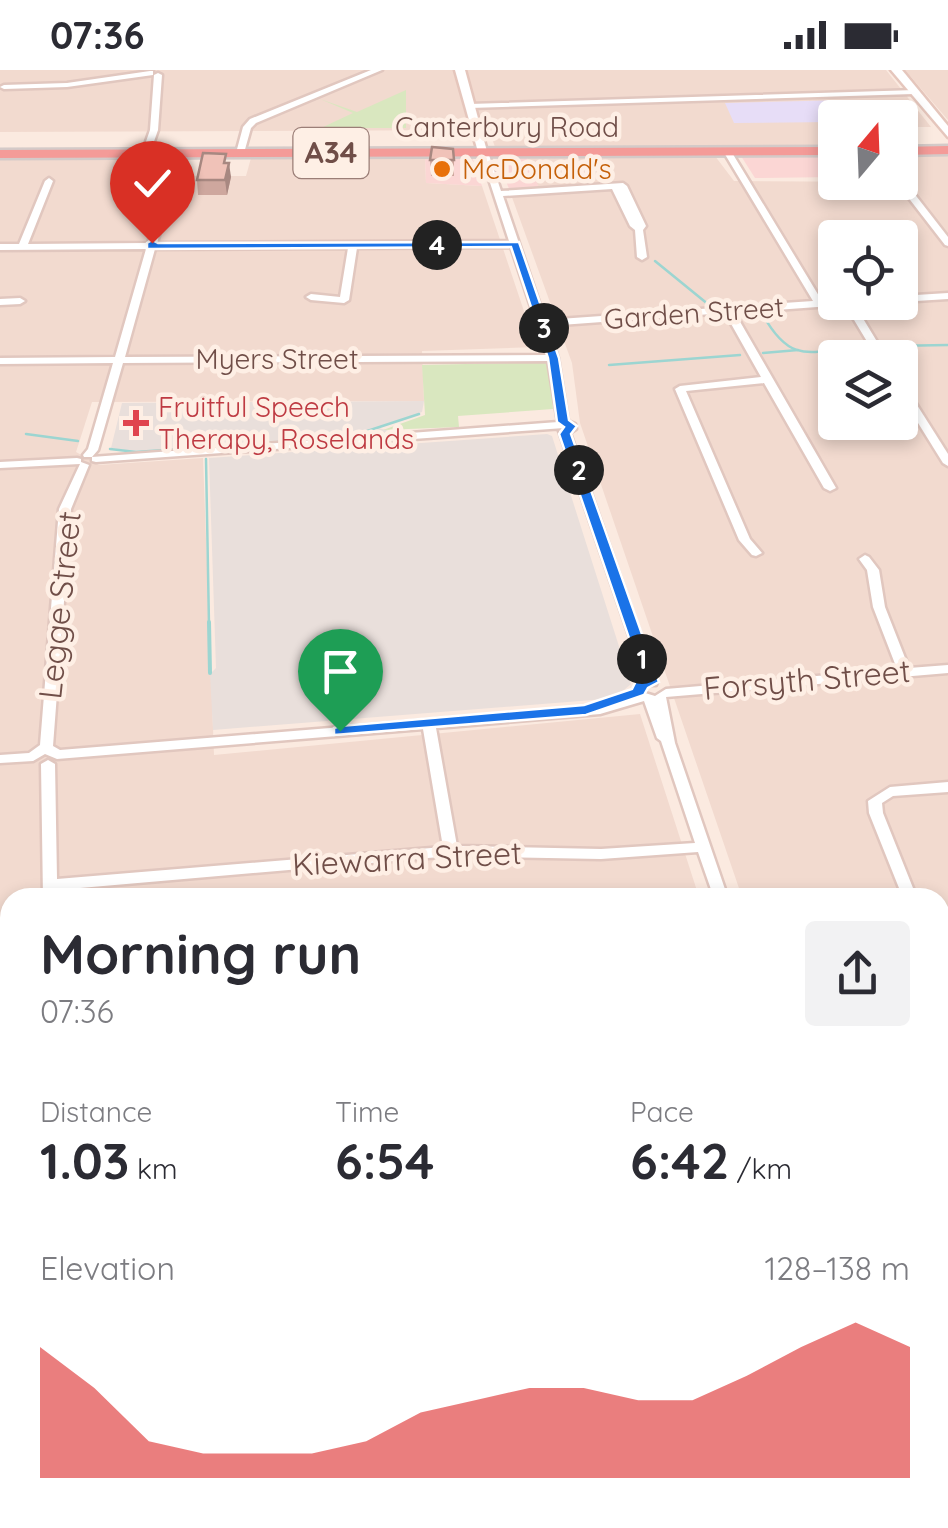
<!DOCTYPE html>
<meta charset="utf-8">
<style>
:root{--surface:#fff;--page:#f2f2f3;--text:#2b2b33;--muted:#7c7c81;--accent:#e24848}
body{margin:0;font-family:Quicksand,sans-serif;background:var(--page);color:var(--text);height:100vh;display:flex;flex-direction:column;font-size:38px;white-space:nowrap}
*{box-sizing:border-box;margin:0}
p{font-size:32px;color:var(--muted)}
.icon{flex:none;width:55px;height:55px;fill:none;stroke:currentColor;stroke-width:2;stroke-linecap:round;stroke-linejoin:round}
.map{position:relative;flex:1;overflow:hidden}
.panel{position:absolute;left:0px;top:818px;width:950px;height:642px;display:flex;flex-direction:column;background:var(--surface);border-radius:30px 30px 0 0;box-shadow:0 5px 15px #0003}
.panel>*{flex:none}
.needle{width:65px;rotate:19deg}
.buttons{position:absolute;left:818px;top:30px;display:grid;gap:20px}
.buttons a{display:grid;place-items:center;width:100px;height:100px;border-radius:10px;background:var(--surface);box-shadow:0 5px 15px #0003;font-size:50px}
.pin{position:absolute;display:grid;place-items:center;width:85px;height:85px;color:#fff;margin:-102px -42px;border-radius:50% 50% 50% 0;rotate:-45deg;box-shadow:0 0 10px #0007}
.pin .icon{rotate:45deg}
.km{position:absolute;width:50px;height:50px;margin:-25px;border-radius:50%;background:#222;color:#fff;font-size:28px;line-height:50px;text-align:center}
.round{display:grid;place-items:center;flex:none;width:105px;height:105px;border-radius:10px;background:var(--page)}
.overview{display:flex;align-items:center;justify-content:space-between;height:170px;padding:0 40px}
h1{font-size:55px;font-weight:700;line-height:75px}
.figures{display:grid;grid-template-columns:repeat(3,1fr);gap:15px;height:170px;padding:10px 40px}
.figures div{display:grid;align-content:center}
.figures b{font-size:50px;font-weight:700}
.figures small{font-size:28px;font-weight:400}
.figures p{font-size:28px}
.chart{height:280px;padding:20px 40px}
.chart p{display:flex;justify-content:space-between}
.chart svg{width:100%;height:180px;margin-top:10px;fill:var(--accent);opacity:.7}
.status{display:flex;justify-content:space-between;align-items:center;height:70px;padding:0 50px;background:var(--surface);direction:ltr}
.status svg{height:28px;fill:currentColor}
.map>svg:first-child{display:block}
</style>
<div class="status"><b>07:36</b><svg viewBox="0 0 49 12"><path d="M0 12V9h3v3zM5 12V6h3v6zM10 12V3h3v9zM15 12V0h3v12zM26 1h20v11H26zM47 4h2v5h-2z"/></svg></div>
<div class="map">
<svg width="948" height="1458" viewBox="0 0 948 1458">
<rect width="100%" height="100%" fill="#fbeae0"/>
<g fill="#f2dacf" fill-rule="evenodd">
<polygon points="0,0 886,0 931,57 900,57 900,48 835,48 835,76 495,77 489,60 0,62"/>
<polygon points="905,0 948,0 948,50"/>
<path d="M715,86L734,111L900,112L910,110L900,97V86H948V885L940,886V828L742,827L580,353L572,293L509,119L538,117L527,87ZM835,168H900V232H835ZM835,288H900V352H835Z"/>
<polygon points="425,87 426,113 482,116 536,277 422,281 424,331 92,332 76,382 99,395 203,388 214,685 640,644 699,827 10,828 10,966 0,967 0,89 188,88 184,106 246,106 251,88"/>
<polygon points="10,1003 10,1450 447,1450 448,1458 0,1458 0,1004"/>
</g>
<g fill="#fbd6d4">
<polygon points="741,86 835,86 835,107 755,108"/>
<polygon points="425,87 472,87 482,116 426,113"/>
<polygon points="497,87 527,87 539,118 509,119"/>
</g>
<g fill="#e9dfdb">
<polygon points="424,331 422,342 379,358 392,362 135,382 111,378 122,333"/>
<polygon points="547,364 552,366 631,614 624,620 605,629 213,660 210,604 216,598 209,388"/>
<polygon points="940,1344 948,1344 948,1458 448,1458 447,1450 940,1450"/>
</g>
<polygon fill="#e7ddf7" points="847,30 853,47 835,48 835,52 734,53 725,33"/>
<g fill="#d9e7bf">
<polygon points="406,20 406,58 321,58 353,43 320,29 357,42"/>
<polygon points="549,292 553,339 458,346 459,357 383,360 425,345 422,295"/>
<polygon points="948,914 948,1344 940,1344 940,915"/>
</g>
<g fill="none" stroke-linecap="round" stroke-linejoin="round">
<g stroke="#9cd5d1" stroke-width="2.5">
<polyline points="655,191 709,235"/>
<path d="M763,245C791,295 810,282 860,276"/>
<polyline points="889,276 948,275"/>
<polyline points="763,283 798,280"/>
<polyline points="609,295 740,285"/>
<polyline points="26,364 78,371"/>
<polyline points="110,379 136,382 349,367 419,344"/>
<polyline points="206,389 209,555"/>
</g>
<polyline stroke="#9cd5d1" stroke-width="4" points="209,552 210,603"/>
<defs>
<g id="street">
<polygon points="371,0 382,0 256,53 251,58 244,83 240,85 236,83 243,57 250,49"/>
<polygon points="150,1 153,1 153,5 67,17 4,19 0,17 4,15 67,13"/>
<polygon points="158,3 162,5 158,60 150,83 146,85 142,83 150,60 154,5"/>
<polygon points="916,20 916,24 913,24 470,38 466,36 470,34"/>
<path d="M724,79L731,81L822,231L853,232L887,288H877L845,235L735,243L836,418L830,421L824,418L764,313L686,321L750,469L762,483L756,486L752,485L739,470L675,319L680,316L761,307L725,243L547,256L558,288L568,351L575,354L576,359L570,363L657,612L656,615H646L645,612L559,361L564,358L96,392L92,391V387H84L83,385L88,379L113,293L0,294V288L115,287L146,179L0,180V174H19L45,111L49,108L53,111L28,174L148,173L174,83L178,81L182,83L157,173L509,171L480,82L484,80L488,82L501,121L623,113L627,116L646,156L643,160L647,187L642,190L637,187L635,160L630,156L612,119L503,126L545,250L813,231L723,81ZM511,177L547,285L125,287L155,179L348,178L340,227L311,224L306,227L311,230L344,233L349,230L357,178ZM548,291L558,352L92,387L98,380L123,293Z"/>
<polygon points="900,108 903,109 948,167 948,176 945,175 897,113 900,112"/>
<polygon points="948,223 948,229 900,232 900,226"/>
<polygon points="0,229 20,228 25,231 20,234 0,235"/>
<polygon points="900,313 905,316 948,384 948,396 943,393 900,324"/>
<path d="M77,388L81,389V392L89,395L71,439L53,676L60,680L599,636L645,623L655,626L666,619L897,599L873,537L867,500L859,489L865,485L869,487L879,500L885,537L909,598L948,595V603L666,627L675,673L728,828H714L698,782L601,789L451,786L57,820V828H43L41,694L48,690L55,694L57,809L443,777L423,659L57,689L45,684L33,691L0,693V685L29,683L40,675L59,439L80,394L0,398V392ZM644,631L657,668L661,671L695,773L601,779L457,776L436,658L600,644Z"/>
<polygon points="948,712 948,722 893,726 882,733 883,743 917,828 903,828 869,743 868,731 890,717"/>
<polygon points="10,1441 10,1450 22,1450 22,1458 2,1458 5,1443"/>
<rect x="296" y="1450" width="20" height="8"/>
<polygon points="789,1450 809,1450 811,1458 791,1458"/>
</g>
<g id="secondary">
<polygon points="455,0 465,0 488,85 478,82"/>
<polygon points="891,0 902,0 948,56 948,67"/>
<rect x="940" y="891" width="8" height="16"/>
<polygon points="10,974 10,992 0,993 0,975"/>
</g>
<g id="highway">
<polygon points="948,76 948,84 900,85 900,77"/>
<polygon points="835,77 835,85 0,88 0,80"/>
</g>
</defs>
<use href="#street" stroke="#e1c7bf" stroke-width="5"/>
<use href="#secondary" stroke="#e5c6bc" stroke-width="5"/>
<use href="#highway" stroke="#d4cac8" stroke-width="5"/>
<use href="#street" fill="#fff" fill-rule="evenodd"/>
<use href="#secondary" fill="#fff" fill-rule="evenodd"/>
<use href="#highway" fill="#f49b98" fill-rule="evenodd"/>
</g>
<g fill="#cea79e">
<polygon points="430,90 454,90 454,106 431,106"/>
<polygon points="227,93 231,107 227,125 198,125 197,110"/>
</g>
<polygon fill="#a88881" points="229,93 231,107 227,125 225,110"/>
<g fill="#f0c2b8" stroke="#a88881" stroke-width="2.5">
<polygon points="432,77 453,79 454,90 430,90"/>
<polygon points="203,83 226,84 224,93 229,93 225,110 197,110"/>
</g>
<polygon fill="#1a73e8" stroke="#fff" stroke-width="2.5" points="152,170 158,173 519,172 559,288 569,350 577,356 571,364 659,612 648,618 644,625 586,645 334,665 334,658 340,656 584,635 632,619 636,611 643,609 559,364 564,357 557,352 548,288 511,177 147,179 147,173"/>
<circle fill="#e8710a" stroke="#feefe5" stroke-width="4" cx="442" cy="99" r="10"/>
<path fill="#e0444e" stroke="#feefe5" stroke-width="4" d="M131 338h10v10h10v10h-10v10h-10v-10h-10v-10h10z"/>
<g text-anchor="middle" stroke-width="9" stroke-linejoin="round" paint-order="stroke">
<g font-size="28" fill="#704e48" stroke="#feefe5">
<text x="507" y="67">Canterbury Road</text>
<text transform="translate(694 243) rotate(-4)" y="10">Garden Street</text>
<text x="277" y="299">Myers Street</text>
</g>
<g font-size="28" fill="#c56008" stroke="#feefe5" text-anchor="start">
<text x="462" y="109">McDonald's</text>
</g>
<g font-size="28" fill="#be3a42" stroke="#feefe5" text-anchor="start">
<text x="158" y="347">Fruitful Speech<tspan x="158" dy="32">Therapy, Roselands</tspan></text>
</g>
<rect fill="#feefe5" stroke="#9b7e77" stroke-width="2.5" x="293.5" y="58" width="75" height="50" rx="8"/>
<g font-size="30" font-weight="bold" fill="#704e48">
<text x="331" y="93">A34</text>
</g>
<g font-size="32" fill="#704e48" stroke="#feefe5">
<text transform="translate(60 535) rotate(-84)" y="11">Legge Street</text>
<text transform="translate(807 610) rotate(-5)" y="11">Forsyth Street</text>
<text transform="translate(407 789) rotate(-3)" y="11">Kiewarra Street</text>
</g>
</g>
</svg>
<div class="buttons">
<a><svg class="needle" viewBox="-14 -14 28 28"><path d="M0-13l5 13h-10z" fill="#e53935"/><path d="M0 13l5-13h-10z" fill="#7c7c81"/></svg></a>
<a><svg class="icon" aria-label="locate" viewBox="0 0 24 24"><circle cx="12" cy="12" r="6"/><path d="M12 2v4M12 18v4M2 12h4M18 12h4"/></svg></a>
<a><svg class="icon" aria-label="layers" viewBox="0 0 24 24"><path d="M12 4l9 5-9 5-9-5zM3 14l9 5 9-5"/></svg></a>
</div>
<div class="pin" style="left:340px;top:661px;background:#1e9e55"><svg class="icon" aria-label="arrive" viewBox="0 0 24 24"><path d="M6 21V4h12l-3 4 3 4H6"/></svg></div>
<div class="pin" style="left:152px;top:173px;background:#d93025"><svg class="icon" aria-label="check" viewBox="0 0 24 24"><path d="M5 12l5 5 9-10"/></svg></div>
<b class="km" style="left:642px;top:589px">1</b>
<b class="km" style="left:579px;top:400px">2</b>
<b class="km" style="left:544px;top:258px">3</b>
<b class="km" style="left:437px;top:175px">4</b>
<section class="panel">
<div class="overview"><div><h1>Morning run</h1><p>07:36</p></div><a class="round"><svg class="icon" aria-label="share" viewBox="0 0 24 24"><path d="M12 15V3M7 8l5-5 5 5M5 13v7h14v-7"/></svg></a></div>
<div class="figures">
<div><p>Distance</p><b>1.03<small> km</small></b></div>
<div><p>Time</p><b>6:54</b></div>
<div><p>Pace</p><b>6:42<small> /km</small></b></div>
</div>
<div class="chart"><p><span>Elevation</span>128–138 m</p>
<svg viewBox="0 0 160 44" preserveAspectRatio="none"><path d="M0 44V12L10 22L20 35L30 38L40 38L50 38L60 35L70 28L80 25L90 22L100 22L110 25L120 25L130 19L140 12L150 6L160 12V44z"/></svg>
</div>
</section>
</div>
